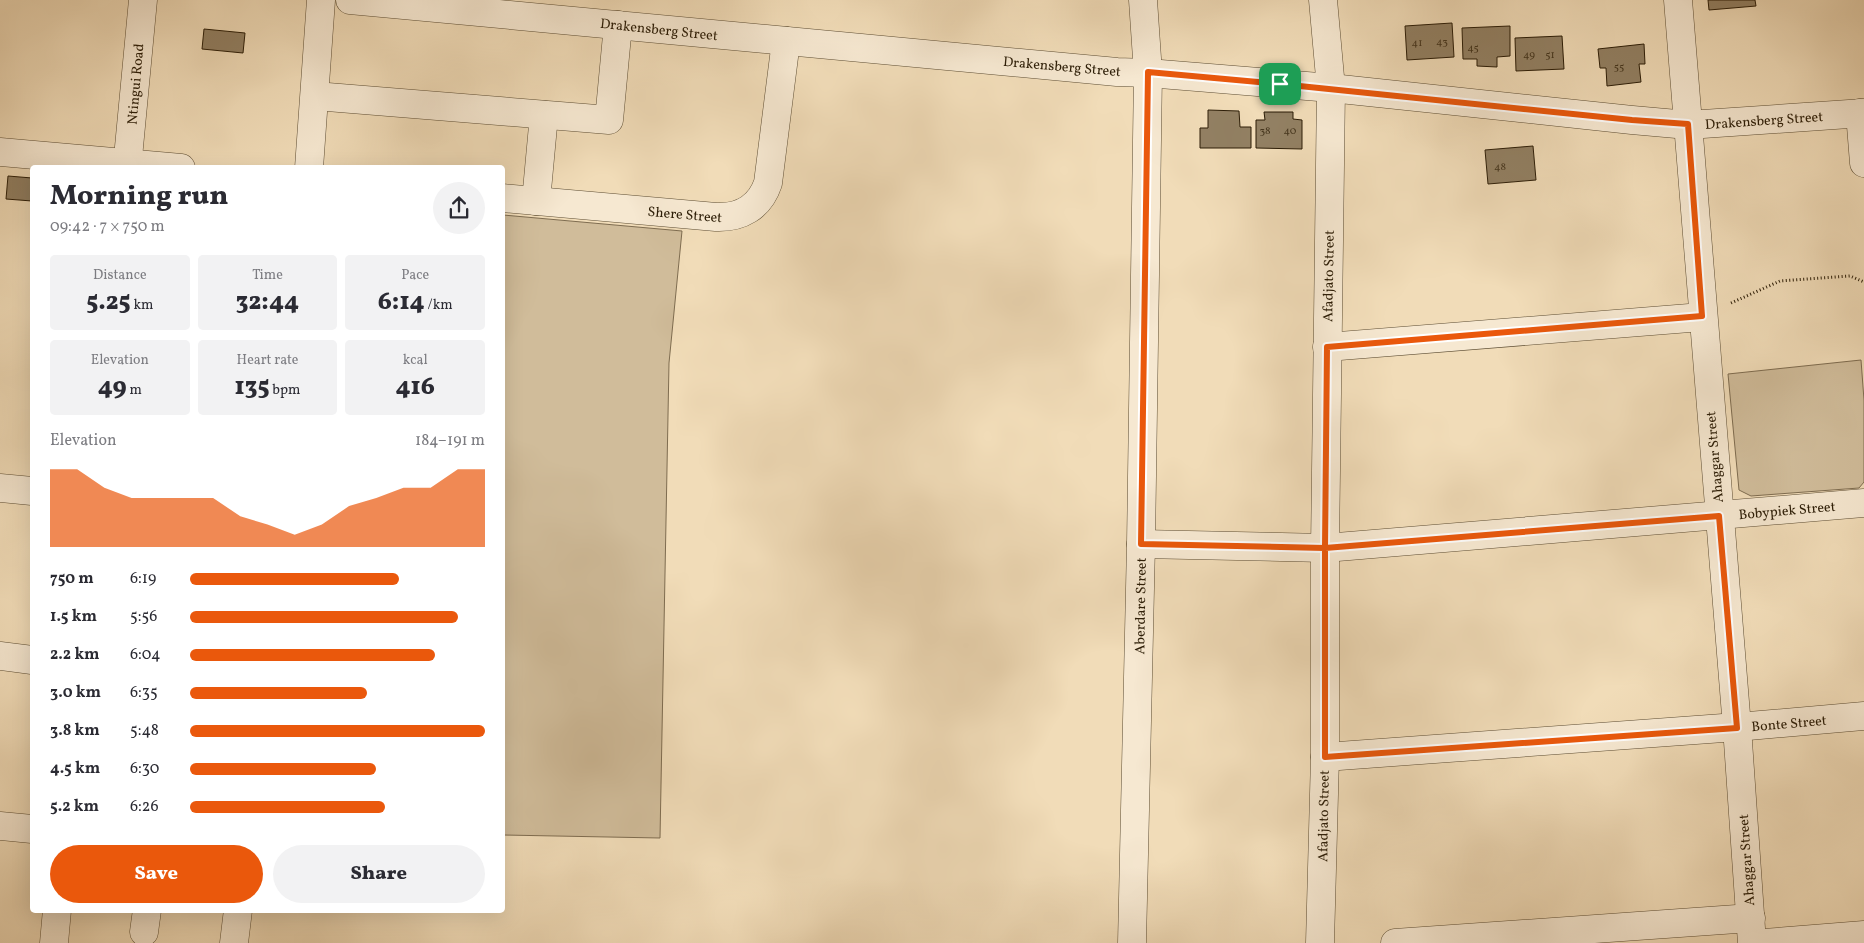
<!DOCTYPE html>
<meta charset="utf-8">
<style>
:root{--surface:#fff;--page:#f2f2f3;--text:#2b2b33;--muted:#7c7c81;--accent:#ea580c}
body{margin:0;font-family:Vollkorn,serif;background:var(--page);color:var(--text);height:100vh;display:flex;flex-direction:column;font-size:19px;white-space:nowrap}
*{box-sizing:border-box;margin:0}
p{font-size:16px;color:var(--muted)}
.icon{flex:none;width:28px;height:28px;fill:none;stroke:currentColor;stroke-width:2;stroke-linecap:round;stroke-linejoin:round}
.map{position:relative;flex:1;overflow:hidden}
.sheet{position:absolute;left:30px;top:165px;width:475px;height:748px;display:flex;flex-direction:column;background:var(--surface);border-radius:5px;box-shadow:0 5px 20px #0002}
.sheet>*{flex:none}
.pin{position:absolute;display:grid;place-items:center;width:42px;height:42px;color:#fff;margin:-21px;border-radius:10px;box-shadow:0 2px 8px #0006}
.round{display:grid;place-items:center;flex:none;width:52px;height:52px;border-radius:26px;background:var(--page)}
.summary{display:flex;align-items:center;justify-content:space-between;height:85px;padding:0 20px}
h1{font-size:28px;font-weight:800;line-height:38px}
.figures{display:grid;grid-template-columns:repeat(3,1fr);gap:8px;height:85px;padding:5px 20px}
.figures div{display:grid;align-content:center;border-radius:5px;background:var(--page);text-align:center}
.figures b{font-size:25px;font-weight:800}
.figures small{font-size:14px;font-weight:400}
.figures p{font-size:14px}
.chart{height:140px;padding:10px 20px}
.chart p{display:flex;justify-content:space-between}
.chart svg{width:100%;height:90px;margin-top:5px;fill:var(--accent);opacity:.7}
.button{display:flex;gap:10px;margin-top:auto;padding:10px 20px}
.button a{flex:1;height:58px;border-radius:30px;background:var(--accent);color:#fff;font-size:20px;font-weight:800;line-height:58px;text-align:center}
.button a+a{background:var(--page);color:var(--text)}
ul{padding:0 20px;list-style:none;font-size:16px}
li{display:grid;grid-template-columns:80px 60px 1fr;align-items:center;height:38px}
li i{height:12px;border-radius:6px;background:var(--accent)}
.map>svg:first-child{display:block}
</style>
<div class="map">
<svg width="1864" height="943" viewBox="0 0 1864 943">
<rect width="100%" height="100%" fill="#f1dcb8"/>
<filter id="stains"><feTurbulence type="fractalNoise" baseFrequency=".004" numOctaves="4"/><feColorMatrix values="0 0 0 0 .2 0 0 0 0 .09 0 0 0 0 .02 0 0 0 .5 -.17"/></filter>
<radialGradient id="worn" r=".72"><stop offset=".6" stop-color="#630" stop-opacity="0"/><stop offset="1" stop-color="#630" stop-opacity=".3"/></radialGradient>
<g fill="#d0bc9a" stroke="#7e6c50">
<polygon points="503,215 682,231 669,363 660,838 503,835"/>
<polygon points="1861,360 1864,400 1864,482 1859,488 1751,496 1739,490 1728,374"/>
</g>
<g fill="#928063" stroke="#2c1d07">
<polygon points="1708,0 1755,0 1756,6 1709,10"/>
<polygon points="1452,23 1454,57 1407,60 1405,26"/>
<polygon points="1510,26 1510,56 1497,57 1497,67 1477,66 1477,59 1463,59 1462,28"/>
<polygon points="204,29 245,33 243,53 202,49"/>
<polygon points="1562,36 1564,69 1516,71 1515,38"/>
<polygon points="1644,44 1645,64 1639,64 1641,82 1607,86 1606,68 1600,68 1598,49"/>
<polygon points="1208,110 1239,111 1240,127 1251,127 1251,148 1200,148 1200,128 1208,128"/>
<polygon points="1264,112 1293,112 1293,119 1302,120 1302,149 1256,148 1256,120 1265,120"/>
<polygon points="1533,146 1536,180 1488,184 1485,150"/>
<polygon points="8,176 32,178 32,201 6,199"/>
</g>
<g fill="none" stroke-linecap="round" stroke-linejoin="round">
<defs>
<g id="minor">
<polyline points="350,0 1117,72 1148,73 1331,88 1632,120 1688,125 1864,113"/>
<polyline points="1678,0 1737,727 1752,943"/>
<polyline points="315,96 609,120 618,25"/>
<polyline points="1860,113 1864,163"/>
<polyline points="0,152 181,168"/>
<polyline points="127,168 143,0"/>
<polyline points="309,168 321,0"/>
<path d="M502,198L716,217C741,218 760,207 768,183L786,41"/>
<polyline points="536,201 544,115"/>
<polyline points="1327,347 1702,317"/>
<polyline points="0,488 32,491"/>
<polyline points="1141,544 1325,548 1864,503"/>
<polyline points="0,656 32,660"/>
<polyline points="1325,757 1737,727 1864,716"/>
<polyline points="0,826 32,829"/>
<polyline points="144,932 147,910"/>
<polyline points="54,943 57,910"/>
<polyline points="234,943 238,910"/>
<polyline points="1132,943 1141,544 1148,73 1143,0"/>
<polyline points="1320,943 1325,757 1325,548 1331,88 1323,0"/>
<polyline points="1395,943 1751,918"/>
<polyline points="1764,943 1864,935"/>
</g>
</defs>
<use href="#minor" stroke="#5d4d33" stroke-width="29"/>
<polyline stroke="#2c1d07" stroke-width="3" stroke-dasharray="1 2.5" stroke-linecap="butt" points="1731,303 1780,281 1850,276 1864,282"/>
<use href="#minor" stroke="#f6e8d1" stroke-width="28"/>
</g>
<g fill="none" stroke-linecap="round" stroke-linejoin="round">
<defs>
<polyline id="route" points="1280,84 1148,72 1141,544 1325,548 1719,516 1737,728 1325,757 1325,548 1327,347 1702,316 1688,124 1632,120 1280,84"/>
</defs>
<use href="#route" stroke="#fff" stroke-width="10"/>
<use href="#route" stroke="#ea580c" stroke-width="6"/>
</g>
<g text-anchor="middle" stroke-width="5" stroke-linejoin="round" paint-order="stroke">
<g font-size="11" fill="#46361e">
<text x="1442" y="45">43</text>
<text x="1417" y="46">41</text>
<text x="1473" y="51">45</text>
<text x="1529" y="58">49</text>
<text x="1550" y="58">51</text>
<text x="1619" y="70">55</text>
<text x="1265" y="134">38</text>
<text x="1290" y="134">40</text>
<text x="1500" y="170">48</text>
</g>
<g font-size="14" fill="#2c1d07" stroke="#f6e8d1">
<text transform="translate(659 29) rotate(6)" y="5">Drakensberg Street</text>
<text transform="translate(1062 66) rotate(5)" y="5">Drakensberg Street</text>
<text transform="translate(135 84) rotate(-85)" y="5">Ntingui Road</text>
<text transform="translate(1764 120) rotate(-4)" y="5">Drakensberg Street</text>
<text transform="translate(685 214) rotate(5)" y="5">Shere Street</text>
<text transform="translate(1328 276) rotate(-89)" y="5">Afadjato Street</text>
<text transform="translate(1714 457) rotate(-95)" y="5">Ahaggar Street</text>
<text transform="translate(1787 510) rotate(-5)" y="5">Bobypiek Street</text>
<text transform="translate(1140 606) rotate(-89)" y="5">Aberdare Street</text>
<text transform="translate(1789 723) rotate(-5)" y="5">Bonte Street</text>
<text transform="translate(1323 816) rotate(-89)" y="5">Afadjato Street</text>
<text transform="translate(1746 860) rotate(-94)" y="5">Ahaggar Street</text>
</g>
</g>
<rect width="100%" height="100%" filter="url(#stains)"/>
<rect width="100%" height="100%" fill="url(#worn)"/>
</svg>
<div class="pin" style="left:1280px;top:84px;background:#1e9e55"><svg class="icon" aria-label="arrive" viewBox="0 0 24 24"><path d="M6 21V4h12l-3 4 3 4H6"/></svg></div>
<section class="sheet">
<div class="summary"><div><h1>Morning run</h1><p>09:42 · 7 × 750 m</p></div><a class="round"><svg class="icon" aria-label="share" viewBox="0 0 24 24"><path d="M12 15V3M7 8l5-5 5 5M5 13v7h14v-7"/></svg></a></div>
<div class="figures">
<div><p>Distance</p><b>5.25<small> km</small></b></div>
<div><p>Time</p><b>32:44</b></div>
<div><p>Pace</p><b>6:14<small> /km</small></b></div>
</div>
<div class="figures">
<div><p>Elevation</p><b>49<small> m</small></b></div>
<div><p>Heart rate</p><b>135<small> bpm</small></b></div>
<div><p>kcal</p><b>416</b></div>
</div>
<div class="chart"><p><span>Elevation</span>184–191 m</p>
<svg viewBox="0 0 160 44" preserveAspectRatio="none"><path d="M0 44V6L10 6L20 15L30 20L40 20L50 20L60 20L70 29L80 33L90 38L100 33L110 24L120 20L130 15L140 15L150 6L160 6V44z"/></svg>
</div>
<ul>
<li><b>750 m</b>6:19<i style="width:71%"></i></li>
<li><b>1.5 km</b>5:56<i style="width:91%"></i></li>
<li><b>2.2 km</b>6:04<i style="width:83%"></i></li>
<li><b>3.0 km</b>6:35<i style="width:60%"></i></li>
<li><b>3.8 km</b>5:48<i style="width:100%"></i></li>
<li><b>4.5 km</b>6:30<i style="width:63%"></i></li>
<li><b>5.2 km</b>6:26<i style="width:66%"></i></li>
</ul>
<div class="button"><a>Save</a><a>Share</a></div>
</section>
</div>
